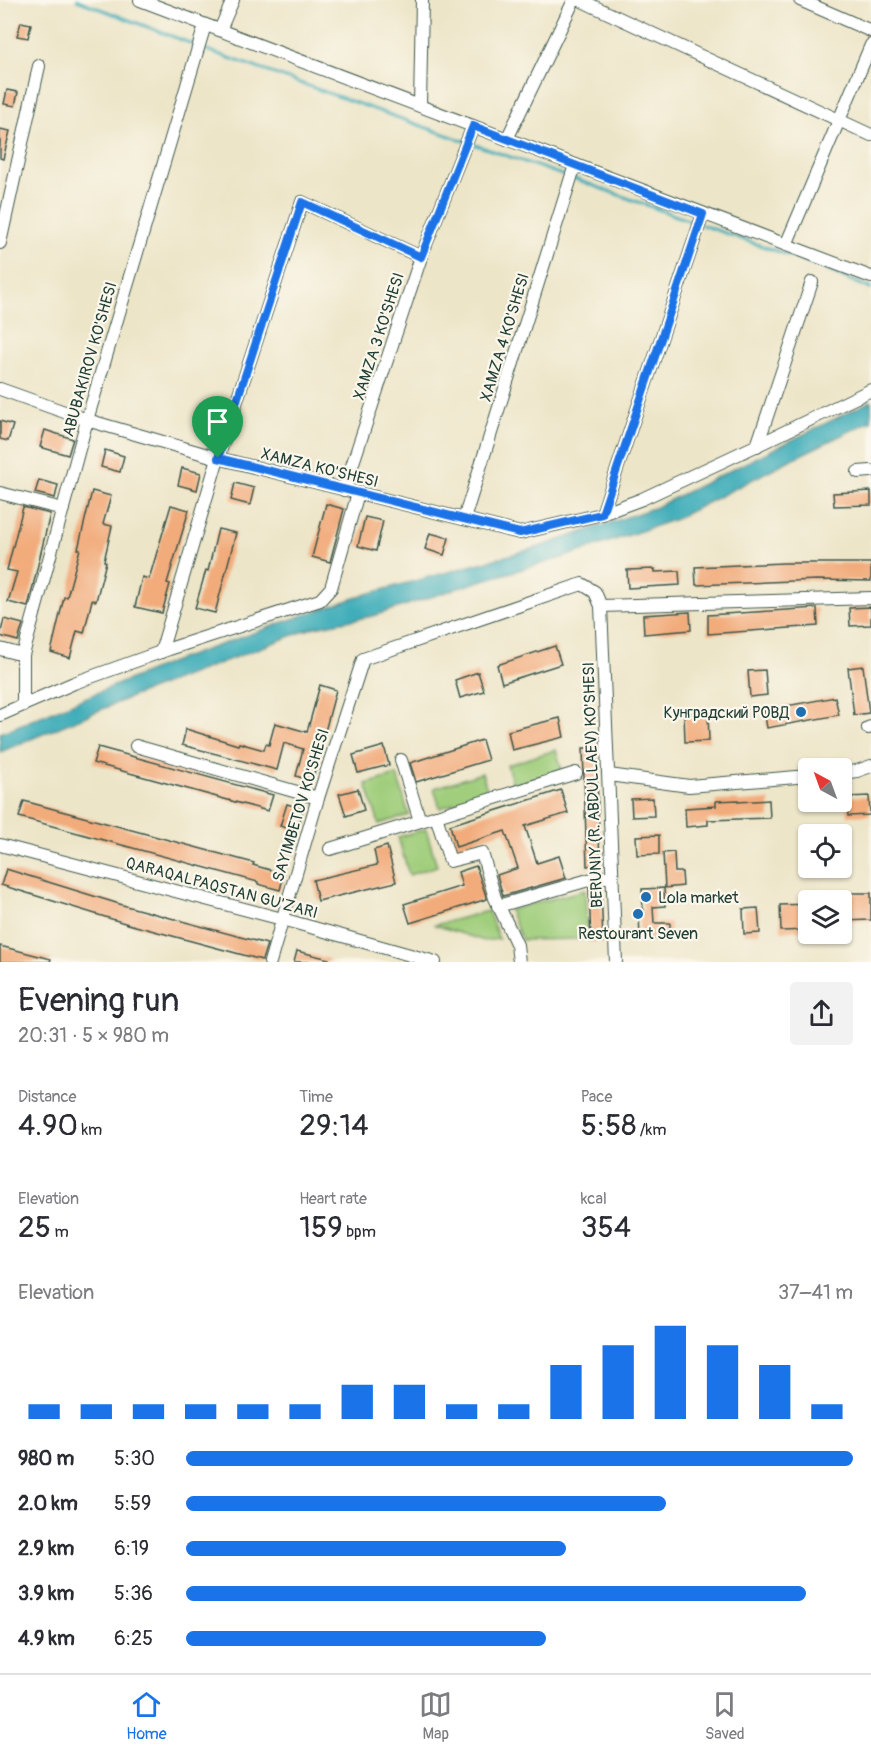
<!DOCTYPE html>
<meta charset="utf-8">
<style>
:root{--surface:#fff;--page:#f2f2f3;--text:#2b2b33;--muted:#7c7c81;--line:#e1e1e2;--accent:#1a73e8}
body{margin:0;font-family:Pangolin,sans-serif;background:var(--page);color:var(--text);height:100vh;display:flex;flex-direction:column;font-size:22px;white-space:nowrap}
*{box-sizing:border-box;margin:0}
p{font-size:20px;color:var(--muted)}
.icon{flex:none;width:33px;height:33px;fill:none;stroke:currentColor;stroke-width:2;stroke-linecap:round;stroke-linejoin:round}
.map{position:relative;height:962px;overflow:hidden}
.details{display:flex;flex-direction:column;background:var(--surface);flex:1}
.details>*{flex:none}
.needle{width:39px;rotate:319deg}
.buttons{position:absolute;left:798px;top:758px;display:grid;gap:12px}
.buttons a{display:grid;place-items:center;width:54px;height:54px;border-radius:6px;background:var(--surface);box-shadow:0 2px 4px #0004;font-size:30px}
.pin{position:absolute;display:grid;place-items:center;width:51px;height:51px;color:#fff;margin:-62px -26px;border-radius:50% 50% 50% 0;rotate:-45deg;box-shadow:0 0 6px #0007}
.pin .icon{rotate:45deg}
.round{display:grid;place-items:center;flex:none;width:63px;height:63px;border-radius:6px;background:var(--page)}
.headline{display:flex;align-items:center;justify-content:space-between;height:102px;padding:0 18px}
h1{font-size:33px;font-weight:600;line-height:45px}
.stats{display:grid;grid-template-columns:repeat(3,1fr);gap:9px;height:102px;padding:6px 18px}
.stats div{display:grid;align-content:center}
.stats b{font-size:30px;font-weight:600}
.stats small{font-size:16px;font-weight:400}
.stats p{font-size:16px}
.chart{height:168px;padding:12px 18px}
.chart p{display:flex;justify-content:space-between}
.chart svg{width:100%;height:108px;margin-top:6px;stroke:var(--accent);stroke-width:6}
ul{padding:0 18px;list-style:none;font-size:20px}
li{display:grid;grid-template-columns:96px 72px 1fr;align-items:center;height:45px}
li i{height:15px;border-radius:8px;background:var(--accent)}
.tab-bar{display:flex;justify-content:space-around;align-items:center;height:84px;border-top:2px solid var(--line);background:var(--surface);font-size:16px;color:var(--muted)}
.tab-bar a{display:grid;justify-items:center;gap:3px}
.tab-bar .on{color:var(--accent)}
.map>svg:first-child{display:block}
</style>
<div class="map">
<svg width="871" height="962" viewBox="0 0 871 962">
<rect width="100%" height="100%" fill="#fbf7ec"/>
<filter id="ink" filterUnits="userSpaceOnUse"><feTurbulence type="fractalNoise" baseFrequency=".0167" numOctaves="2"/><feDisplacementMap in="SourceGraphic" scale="12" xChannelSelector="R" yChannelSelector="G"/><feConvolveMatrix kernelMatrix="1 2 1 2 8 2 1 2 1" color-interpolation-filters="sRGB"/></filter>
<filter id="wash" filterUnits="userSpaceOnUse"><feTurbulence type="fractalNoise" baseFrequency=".008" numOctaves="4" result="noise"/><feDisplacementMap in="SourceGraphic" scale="24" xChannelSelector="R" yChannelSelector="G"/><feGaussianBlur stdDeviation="1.35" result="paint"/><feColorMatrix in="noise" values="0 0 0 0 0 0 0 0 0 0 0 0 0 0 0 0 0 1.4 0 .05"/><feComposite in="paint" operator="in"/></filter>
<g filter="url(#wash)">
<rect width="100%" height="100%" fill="#ede5c8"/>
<g fill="#a0ce7c" stroke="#608658" stroke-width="1.5">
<polygon points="556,750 562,770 513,785 507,765"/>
<polygon points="482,773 488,793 440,808 434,788"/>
<polygon points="397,775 409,815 379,824 366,784"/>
<polygon points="426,829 437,866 409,875 398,837"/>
<polygon points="585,890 587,939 522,940 509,910"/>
<polygon points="488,911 499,939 484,941 435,925"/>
</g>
<polygon fill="#39aab7" stroke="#2c7476" stroke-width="1.5" points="871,401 871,421 786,462 676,519 565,557 477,582 373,616 315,627 131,697 0,752 0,733 169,663 295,618 367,594 539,547 656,507"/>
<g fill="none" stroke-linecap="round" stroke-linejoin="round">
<g stroke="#39aab7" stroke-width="3">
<polyline points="77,0 195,45"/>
<polyline points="201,48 464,141"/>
<polyline points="470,143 568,177"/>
<polyline points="575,179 696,223"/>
<polyline points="702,225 811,263 871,289"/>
</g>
</g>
<g id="blocks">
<g fill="#f2ac7c">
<polygon points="21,22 31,24 28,38 17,36"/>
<polygon points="7,90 18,92 15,106 4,104"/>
<polygon points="0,129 10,131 3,159 0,158"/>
<polygon points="0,421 13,425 8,441 0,439"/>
<polygon points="45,430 73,439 68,455 40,447"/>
<polygon points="105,450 124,456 120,472 101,467"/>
<polygon points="182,468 201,473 197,490 178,485"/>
<polygon points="39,480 58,485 55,498 35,493"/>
<polygon points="235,483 254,488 250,505 231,500"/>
<polygon points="92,491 111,496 103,524 112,526 104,561 106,562 96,601 92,600 84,633 77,631 70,658 51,652 64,597 67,597 80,549 78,549"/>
<polygon points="871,491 871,505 834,506 833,493"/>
<polygon points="326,504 344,509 330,562 312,557"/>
<polygon points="171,505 189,510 167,583 170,584 162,613 135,607 142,577 149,579"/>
<polygon points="23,507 50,514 28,607 8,602 17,572 7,570"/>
<polygon points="365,517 383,521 376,551 358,546"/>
<polygon points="218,529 236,533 215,613 195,608 206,570 208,571"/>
<polygon points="430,533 449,538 444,555 425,549"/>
<polygon points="784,563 871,563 871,581 817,580 696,585 695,567"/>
<polygon points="655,569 655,572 679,571 680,585 628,588 627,570"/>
<polygon points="871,607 871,625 850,626 849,608"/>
<polygon points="817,608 818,626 708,634 708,615"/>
<polygon points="690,612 691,630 644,634 643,615"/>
<polygon points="4,619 23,624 18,641 0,636"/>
<polygon points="555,646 561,664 502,683 497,665"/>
<polygon points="863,666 869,713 854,715 848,668"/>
<polygon points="765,670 767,695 750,697 748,671"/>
<polygon points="478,672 484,691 460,698 455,680"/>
<polygon points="320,685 336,690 312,781 296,776 303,749 284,743 277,770 182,745 186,729 238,745 239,743 264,750 266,744 269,745 275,723 307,732"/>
<polygon points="835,697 839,715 767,728 764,710"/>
<polygon points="708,712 709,741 685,742 684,713"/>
<polygon points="560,718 564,737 512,750 508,731"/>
<polygon points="482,740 488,760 416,782 410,763"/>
<polygon points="384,746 389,765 358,773 353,755"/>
<polygon points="98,747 273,795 268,811 93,763"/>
<polygon points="583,748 596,748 600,865 587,866"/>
<polygon points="358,789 364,810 346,816 339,794"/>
<polygon points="561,790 568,813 525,826 537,863 559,856 566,878 503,896 497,875 518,868 505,831 456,847 450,825"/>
<polygon points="869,796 870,815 848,816 847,797"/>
<polygon points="653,798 654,816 632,817 631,799"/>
<polygon points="738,800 738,802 769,800 770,818 708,820 708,825 686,827 685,808 716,806 716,801"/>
<polygon points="24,801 254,863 253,865 284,874 280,890 258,884 258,882 19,817"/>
<polygon points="287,804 303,809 297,831 280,826"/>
<polygon points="659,835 659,854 637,855 636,836"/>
<polygon points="387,846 396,882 318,901 313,880 377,865 374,850"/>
<polygon points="674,852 675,872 682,872 683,886 665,888 663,853"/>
<polygon points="476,866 487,899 410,923 404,904 462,886 458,872"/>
<polygon points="6,869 126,906 267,944 262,960 128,924 1,885"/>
<polygon points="601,887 603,942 591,942 589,888"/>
<polygon points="664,888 665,906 653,907 654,923 670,923 670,938 640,940 639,911 643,911 642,889"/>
<polygon points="842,893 871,893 871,920 842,921"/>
<polygon points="808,904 808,930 781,931 780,905"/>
<polygon points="758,908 760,933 744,934 743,909"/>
<polygon points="0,946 51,959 50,962 0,962"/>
<polygon points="297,951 329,959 328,962 294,962"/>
</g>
</g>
</g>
<g filter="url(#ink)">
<use href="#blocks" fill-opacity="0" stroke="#3e564a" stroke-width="1.5"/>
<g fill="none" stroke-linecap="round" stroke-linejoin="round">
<defs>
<g id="minor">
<polyline points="140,0 871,277"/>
<polyline points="580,0 871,135"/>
<polyline points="800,0 871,31"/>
<polyline points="220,30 233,0"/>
<polyline points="420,106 422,0"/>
<polyline points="507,139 574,0"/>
<polyline points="0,243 39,66"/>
<polyline points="786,245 871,45"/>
<polyline points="0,389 87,420 218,458 520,533 602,514 642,499 764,442 871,390"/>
<polyline points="757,446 812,282"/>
<polyline points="858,472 871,471"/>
<polyline points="344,490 421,257 473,126"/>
<polyline points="0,493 63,509"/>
<polyline points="602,514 703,214"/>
<polyline points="464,519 575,165"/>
<polyline points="601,606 871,598"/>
<polyline points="0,649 23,655"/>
<polyline points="161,652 218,458 302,202 421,257"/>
<polyline points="23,705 23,655 87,420 205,25"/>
<polyline points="0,715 74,683 169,649 320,600 331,588 358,493"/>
<polyline points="868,728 871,727"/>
<polyline points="136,746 318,798"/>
<polyline points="401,760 420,821"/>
<polyline points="842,773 857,771 871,766"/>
<polyline points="609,775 689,786 808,776"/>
<polyline points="436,816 450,861 482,853 495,898 517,945 519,962"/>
<polyline points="0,845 282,919 435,962"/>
<polyline points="330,849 576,773"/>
<polyline points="498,906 599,877 612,877"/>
<polyline points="270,962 318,798 363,659 582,584 595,592 601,606 616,962"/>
</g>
</defs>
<use href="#minor" stroke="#3e564a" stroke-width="14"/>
<use href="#minor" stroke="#fff" stroke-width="12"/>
</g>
</g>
<g fill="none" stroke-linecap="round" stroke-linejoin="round" filter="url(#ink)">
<defs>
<polygon id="route" points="473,126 703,214 602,514 520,533 218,458 302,202 421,257"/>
</defs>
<use href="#route" stroke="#fff" stroke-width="12"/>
<use href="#route" stroke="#1a73e8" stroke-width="8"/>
</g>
<g fill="#1f6fb2" stroke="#fbf7ec" stroke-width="2">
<circle cx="801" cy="712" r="6"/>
<circle cx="646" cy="897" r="6"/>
<circle cx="638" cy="914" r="6"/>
</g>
<g text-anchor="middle" stroke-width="4.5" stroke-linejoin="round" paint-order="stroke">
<g font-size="16" fill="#1f3d34" stroke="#fbf7ec">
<text transform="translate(378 336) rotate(-72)" y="6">XAMZA 3 KO'SHESI</text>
<text transform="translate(504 337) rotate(-73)" y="6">XAMZA 4 KO'SHESI</text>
<text transform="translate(89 359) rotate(-74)" y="6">ABUBAKIROV KO'SHESI</text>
<text transform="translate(320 467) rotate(14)" y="6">XAMZA KO'SHESI</text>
<text transform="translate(592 785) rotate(-92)" y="6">BERUNIY (R. ABDULLAEV) KO'SHESI</text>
<text transform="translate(300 805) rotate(-73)" y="6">SAYIMBETOV KO'SHESI</text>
<text transform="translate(222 887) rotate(15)" y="6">QARAQALPAQSTAN GU'ZARI</text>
</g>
<g font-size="16" fill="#1f3d34" stroke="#fbf7ec" text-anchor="end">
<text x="789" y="718">Кунградский РОВД</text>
<text x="658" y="903" text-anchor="start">Lola market</text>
<text x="638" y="939" text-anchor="middle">Restourant Seven</text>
</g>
</g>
</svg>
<div class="buttons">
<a><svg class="needle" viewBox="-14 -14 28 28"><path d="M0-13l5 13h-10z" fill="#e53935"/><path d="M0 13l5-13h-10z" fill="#7c7c81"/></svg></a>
<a><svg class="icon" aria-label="locate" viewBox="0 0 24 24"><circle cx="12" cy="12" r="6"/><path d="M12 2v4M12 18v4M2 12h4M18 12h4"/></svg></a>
<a><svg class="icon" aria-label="layers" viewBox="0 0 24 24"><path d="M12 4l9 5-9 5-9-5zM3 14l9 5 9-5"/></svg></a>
</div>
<div class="pin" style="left:218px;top:458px;background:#1e9e55"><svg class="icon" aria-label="arrive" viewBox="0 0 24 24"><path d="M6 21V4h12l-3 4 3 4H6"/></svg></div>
</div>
<section class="details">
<div class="headline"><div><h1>Evening run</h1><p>20:31 · 5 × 980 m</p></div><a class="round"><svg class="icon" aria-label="share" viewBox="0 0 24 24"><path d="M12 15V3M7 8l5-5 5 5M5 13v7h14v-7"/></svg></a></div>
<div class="stats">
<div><p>Distance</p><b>4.90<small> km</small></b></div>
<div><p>Time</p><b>29:14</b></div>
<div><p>Pace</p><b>5:58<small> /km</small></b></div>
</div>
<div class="stats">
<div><p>Elevation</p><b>25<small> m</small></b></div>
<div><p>Heart rate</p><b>159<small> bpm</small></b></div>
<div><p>kcal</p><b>354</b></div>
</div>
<div class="chart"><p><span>Elevation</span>37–41 m</p>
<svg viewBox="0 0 160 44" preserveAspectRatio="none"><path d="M5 44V38M15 44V38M25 44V38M35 44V38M45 44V38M55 44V38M65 44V30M75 44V30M85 44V38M95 44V38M105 44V22M115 44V14M125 44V6M135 44V14M145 44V22M155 44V38"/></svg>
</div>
<ul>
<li><b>980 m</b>5:30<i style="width:100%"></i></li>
<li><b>2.0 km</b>5:59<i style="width:72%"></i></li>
<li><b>2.9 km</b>6:19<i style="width:57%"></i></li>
<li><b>3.9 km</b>5:36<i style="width:93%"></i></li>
<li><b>4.9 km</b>6:25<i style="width:54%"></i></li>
</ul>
</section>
<nav class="tab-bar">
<a class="on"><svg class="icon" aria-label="home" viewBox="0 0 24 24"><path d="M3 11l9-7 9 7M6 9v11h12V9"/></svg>Home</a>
<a><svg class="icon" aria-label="map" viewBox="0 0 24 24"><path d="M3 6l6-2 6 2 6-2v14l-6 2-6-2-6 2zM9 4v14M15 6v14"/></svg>Map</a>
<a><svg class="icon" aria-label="saved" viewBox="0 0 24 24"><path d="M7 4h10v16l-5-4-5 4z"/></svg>Saved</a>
</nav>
